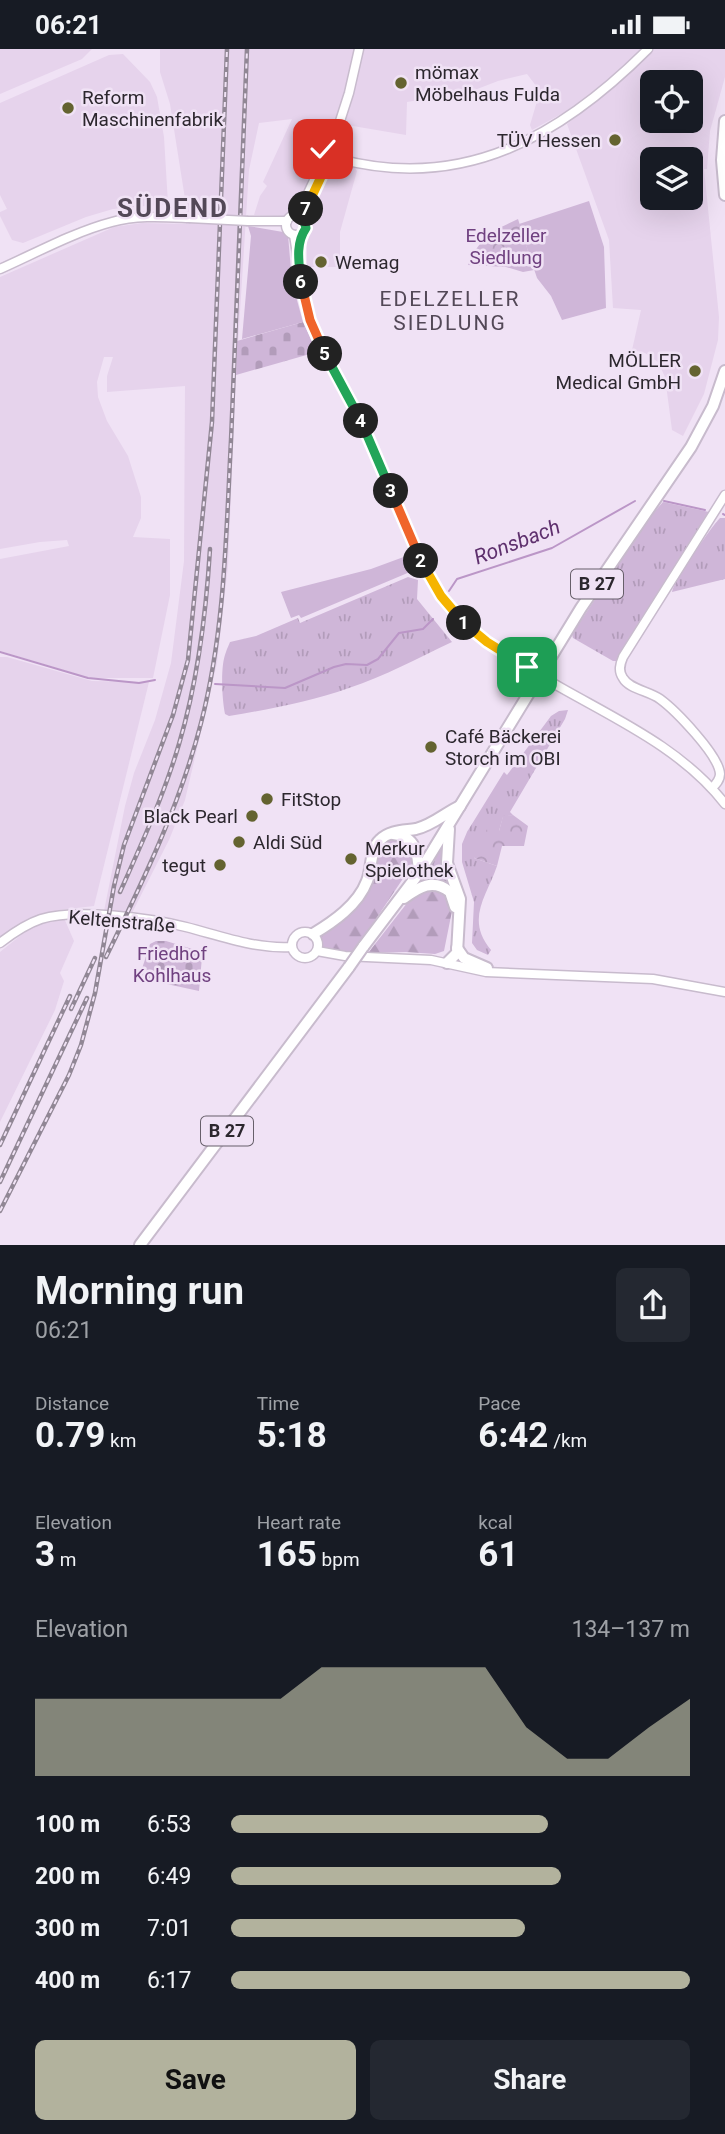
<!DOCTYPE html>
<meta charset="utf-8">
<style>
:root{--surface:#171b24;--page:#242831;--text:#f1f3f6;--muted:#9ea1a6;--accent:#b2b29d}
body{margin:0;font-family:Roboto,sans-serif;background:var(--page);color:var(--text);height:100vh;display:flex;flex-direction:column;font-size:26px;white-space:nowrap}
*{box-sizing:border-box;margin:0}
p{font-size:23px;color:var(--muted)}
.icon{flex:none;width:38px;height:38px;fill:none;stroke:currentColor;stroke-width:2;stroke-linecap:round;stroke-linejoin:round}
.map{position:relative;height:1196px;overflow:hidden}
.details{display:flex;flex-direction:column;background:var(--surface);flex:1}
.details>*{flex:none}
.tools{position:absolute;left:640px;top:21px;display:grid;gap:14px}
.tools a{display:grid;place-items:center;width:63px;height:63px;border-radius:10px;background:var(--surface);box-shadow:0 7px 28px #0002;font-size:35px}
.pin{position:absolute;display:grid;place-items:center;width:60px;height:60px;color:#fff;margin:-30px;border-radius:14px;box-shadow:0 4px 10px #0006}
.km{position:absolute;width:35px;height:35px;margin:-18px;border-radius:50%;background:#222;color:#fff;font-size:19px;line-height:35px;text-align:center}
.round{display:grid;place-items:center;flex:none;width:74px;height:74px;border-radius:10px;background:var(--page)}
.headline{display:flex;align-items:center;justify-content:space-between;height:119px;padding:0 35px}
h1{font-size:38px;font-weight:700;line-height:52px}
.stats{display:grid;grid-template-columns:repeat(3,1fr);gap:10px;height:119px;padding:7px 35px}
.stats div{display:grid;align-content:center}
.stats b{font-size:35px;font-weight:700}
.stats small{font-size:19px;font-weight:400}
.stats p{font-size:19px}
.chart{height:196px;padding:14px 35px}
.chart p{display:flex;justify-content:space-between}
.chart svg{width:100%;height:126px;margin-top:7px;fill:var(--accent);opacity:.7}
.action{display:flex;gap:14px;margin-top:auto;padding:14px 35px}
.action a{flex:1;height:80px;border-radius:10px;background:var(--accent);color:#111;font-size:28px;font-weight:700;line-height:80px;text-align:center}
.action a+a{background:var(--page);color:var(--text)}
ul{padding:0 35px;list-style:none;font-size:23px}
li{display:grid;grid-template-columns:112px 84px 1fr;align-items:center;height:52px}
li i{height:18px;border-radius:9px;background:var(--accent)}
.status{display:flex;justify-content:space-between;align-items:center;height:49px;padding:0 35px;background:var(--surface);direction:ltr}
.status svg{height:19px;fill:currentColor}
.map>svg:first-child{display:block}
</style>
<div class="status"><b>06:21</b><svg viewBox="0 0 49 12"><path d="M0 12V9h3v3zM5 12V6h3v6zM10 12V3h3v9zM15 12V0h3v12zM26 1h20v11H26zM47 4h2v5h-2z"/></svg></div>
<div class="map">
<svg width="725" height="1196" viewBox="0 0 725 1196">
<defs>
<pattern id="grass-tufts" width="24" height="20" patternUnits="userSpaceOnUse" patternTransform="scale(1.75)"><rect width="24" height="20" fill="#cfb6d8"/><path d="M3 7l-1-3M5 7V3M7 7l1-3M15 17l-1-3M17 17v-4M19 17l1-3" fill="none" stroke="#b29cba"/></pattern>
<pattern id="forest-firs" width="22" height="20" patternUnits="userSpaceOnUse" patternTransform="scale(1.75)"><rect width="22" height="20" fill="#cfb6d8"/><path d="M5 1l3.5 6h-7zM16 11l3.5 6h-7z" fill="#b29cba"/></pattern>
<pattern id="cemetery-stones" width="16" height="16" patternUnits="userSpaceOnUse" patternTransform="scale(1.75)"><rect width="16" height="16" fill="#cfb6d8"/><path d="M2 7V4a2 2 0 0 1 4 0v3zM10 15v-3a2 2 0 0 1 4 0v3z" fill="#b29cba"/></pattern>
<pattern id="park-crowns" width="20" height="18" patternUnits="userSpaceOnUse" patternTransform="scale(1.75)"><rect width="20" height="18" fill="#cfb6d8"/><path d="M2 6a3 3 0 1 1 6 0M12 15a3 3 0 1 1 6 0" fill="none" stroke="#b29cba"/></pattern>
</defs>
<rect width="100%" height="100%" fill="#f0e2f5"/>
<g fill="#e6d3ec" fill-rule="evenodd">
<polygon points="0,0 92,0 82,10 0,45"/>
<path d="M160,0H725V28L710,82L707,120H704L719,268L718,291L704,345L683,387L672,381L665,328L658,313L645,304L632,301L641,261L613,259L609,191L567,75L620,33L614,26L585,52L532,81L530,76L540,42L527,25L498,32L472,42L407,53L406,86L347,76L342,93L343,101L357,122L340,183V218H307V193L310,168L254,166L260,147L267,137L263,133L292,70L259,74L249,121L236,326L228,517L217,614L185,751L169,791L132,864L104,862L125,757L134,724L155,671L171,614L184,512L185,337L107,343V327L113,308H104L97,333L98,348L107,372L128,407L141,448V469L133,488L170,490V546L153,629H90L0,602V510L69,497L67,491L40,493L0,500V228L114,178L142,174L186,175V156L170,55L160,23ZM653,33H691V72H653ZM653,110H691V149H653Z"/>
<polygon points="123,5 150,33 157,48 164,88 168,155 113,160 86,168 23,194 12,191 0,167 0,163 7,160 0,146 0,54 109,6"/>
<polygon points="0,608 7,608 92,632 149,633 94,857 59,861 26,871 0,888"/>
<polygon points="64,869 74,892 60,924 64,932 55,961 0,1073 0,903 30,879 43,873"/>
</g>
<g fill="url(#grass-tufts)">
<polygon points="663,453 709,463 616,612 613,612 573,589 572,585 649,469"/>
<path d="M720,469H725V530L672,543C673,533 711,478 720,469Z"/>
<path d="M408,528L418,531L417,550L452,593C418,609 385,627 349,639C310,653 270,660 229,667L225,665C222,650 220,617 226,603C227,599 229,596 230,593L256,587L298,569L300,574Z"/>
<path d="M568,661L565,670L510,763L513,766L503,768L499,782L474,809L497,817C487,847 465,870 491,901L488,906L477,901L472,894L474,853L462,813V795L467,783L504,723L507,726L551,667L559,662Z"/>
<polygon points="445,792 456,842 417,838"/>
</g>
<g fill="url(#forest-firs)">
<path d="M394,788L409,792L414,813L354,903C343,905 327,905 320,895V889L357,855L383,793Z"/>
<polygon points="426,840 445,842 452,862 444,902 435,905 406,903 368,904 411,849"/>
</g>
<g fill="url(#cemetery-stones)">
<polygon points="303,273 317,303 236,326 237,292"/>
<polygon points="156,892 166,892 199,902 202,908 199,942 139,929 150,895"/>
</g>
<g fill="url(#park-crowns)">
<path d="M518,170L534,221L523,223L506,218L468,216C481,187 491,183 518,170Z"/>
<polygon points="513,766 528,777 524,797 502,797 497,817 474,809 488,778 499,782 503,767"/>
</g>
<g fill="#cfb6d8">
<polygon points="589,152 604,198 606,259 562,271 551,247 537,229 519,175"/>
<polygon points="248,177 283,183 288,186 292,233 303,273 242,290 251,187"/>
<polygon points="409,506 412,507 417,520 301,569 299,566 291,569 281,543 371,520"/>
</g>
<g fill="none" stroke-linecap="round" stroke-linejoin="round">
<g stroke="#bb96c7" stroke-width="2">
<polyline points="664,452 705,461"/>
<polyline points="723,465 725,466"/>
<polyline points="449,542 457,530 552,499 635,452"/>
<polyline points="0,603 88,629 139,634 155,631"/>
<polyline points="215,635 285,639 334,618 346,615 367,616 378,610 399,584 423,580 433,570"/>
</g>
<defs>
<g id="secondary">
<circle cx="330" cy="107" r="10"/>
<polyline points="332,97 349,44 359,0"/>
<path d="M339,110C465,143 562,86 648,0"/>
<circle cx="296" cy="176" r="10"/>
<polyline points="298,166 322,114"/>
<polyline points="248,172 287,172"/>
<path d="M294,186C299,215 301,246 311,274C326,316 352,353 371,393C398,452 413,519 458,568C478,589 502,604 526,618"/>
<path d="M0,220C36,204 74,183 112,173C137,166 164,168 189,169"/>
<path d="M551,633C611,668 681,698 725,755"/>
<path d="M712,739C716,735 720,731 720,725C719,706 675,661 660,650C649,642 629,640 623,629C618,622 620,615 623,608L725,446"/>
<circle cx="305" cy="896" r="13"/>
<path d="M0,894C13,884 26,875 41,870C77,859 150,869 186,878C221,887 255,900 291,898"/>
<polyline points="317,902 345,907 431,911 486,923 653,930 725,943"/>
</g>
<g id="highway">
<polyline points="725,72 722,111 725,146"/>
<path d="M393,785C416,787 418,805 419,824"/>
<path d="M404,849C419,838 433,829 450,843L455,858"/>
<path d="M313,885C333,873 358,856 367,832C372,820 370,800 380,791C390,781 404,782 416,780C433,776 445,764 460,757"/>
<polyline points="363,898 419,824 581,559 691,398 713,357 725,322"/>
<polyline points="457,899 464,909 487,919"/>
<polyline points="447,914 457,904 460,850 447,814 449,780"/>
<polyline points="140,1196 349,918"/>
</g>
</defs>
<use href="#secondary" stroke="#c8bbcd" stroke-width="11"/>
<use href="#highway" stroke="#c8bbcd" stroke-width="14"/>
<use href="#secondary" stroke="#fff" stroke-width="8"/>
<use href="#highway" stroke="#fff" stroke-width="10"/>
<defs>
<g id="rail">
<path d="M120,843C142,794 164,746 179,695C198,631 206,566 210,500"/>
<path d="M106,908C143,832 180,756 201,674C225,581 226,486 231,391C237,260 242,130 247,0"/>
<polyline points="71,960 95,909"/>
<polyline points="0,1096 70,947"/>
<polyline points="0,1133 87,949"/>
<polyline points="0,1162 69,1026 81,996 95,944 114,837 124,796 173,666 188,611 212,373 227,0"/>
</g>
</defs>
<use href="#rail" stroke="#918795" stroke-width="4.5"/>
<use href="#rail" stroke="#f0e2f5" stroke-width="2" stroke-dasharray="5" stroke-linecap="butt"/>
<defs>
<g id="secondary-bridge">
<polyline points="189,169 248,172"/>
<polyline points="526,618 551,633"/>
</g>
<polyline id="highway-bridge" points="349,918 363,898"/>
</defs>
<use href="#secondary-bridge" stroke="#c8bbcd" stroke-width="11" stroke-linecap="butt"/>
<use href="#highway-bridge" stroke="#c8bbcd" stroke-width="14" stroke-linecap="butt"/>
<use href="#secondary-bridge" stroke="#fff" stroke-width="8"/>
<use href="#highway-bridge" stroke="#fff" stroke-width="10"/>
</g>
<g fill="none" stroke-linecap="round" stroke-linejoin="round">
<defs>
<polyline id="split-1" points="464,574 487,593 527,618"/>
<polyline id="split-2" points="421,512 441,547 464,574"/>
<polyline id="split-3" points="391,442 421,512"/>
<polyline id="split-4" points="361,372 391,442"/>
<polyline id="split-5" points="325,305 361,372"/>
<polyline id="split-6" points="301,233 310,271 325,305"/>
<path id="split-7" d="M301,233C299,214 295,195 306,179L303,169L306,160"/>
<polyline id="split-8" points="306,160 326,117 320,108 323,100"/>
</defs>
<use href="#split-1" stroke="#fff" stroke-width="14"/>
<use href="#split-2" stroke="#fff" stroke-width="14"/>
<use href="#split-3" stroke="#fff" stroke-width="14"/>
<use href="#split-4" stroke="#fff" stroke-width="14"/>
<use href="#split-5" stroke="#fff" stroke-width="14"/>
<use href="#split-6" stroke="#fff" stroke-width="14"/>
<use href="#split-7" stroke="#fff" stroke-width="14"/>
<use href="#split-8" stroke="#fff" stroke-width="14"/>
<use href="#split-1" stroke="#f5b400" stroke-width="9"/>
<use href="#split-2" stroke="#f5b400" stroke-width="9"/>
<use href="#split-3" stroke="#f0652b" stroke-width="9"/>
<use href="#split-4" stroke="#22a559" stroke-width="9"/>
<use href="#split-5" stroke="#22a559" stroke-width="9"/>
<use href="#split-6" stroke="#f0652b" stroke-width="9"/>
<use href="#split-7" stroke="#22a559" stroke-width="9"/>
<use href="#split-8" stroke="#f5b400" stroke-width="9"/>
</g>
<g fill="#646330" stroke="#f0e2f5" stroke-width="2.5">
<circle cx="401" cy="34" r="7"/>
<circle cx="68" cy="59" r="7"/>
<circle cx="615" cy="91" r="7"/>
<circle cx="321" cy="213" r="7"/>
<circle cx="695" cy="322" r="7"/>
<circle cx="431" cy="698" r="7"/>
<circle cx="267" cy="750" r="7"/>
<circle cx="252" cy="767" r="7"/>
<circle cx="239" cy="793" r="7"/>
<circle cx="351" cy="810" r="7"/>
<circle cx="220" cy="816" r="7"/>
</g>
<g text-anchor="middle" stroke-width="5" stroke-linejoin="round" paint-order="stroke">
<g fill="#f0e2f5" stroke="#675f6a" stroke-width="2">
<rect x="571" y="520.5" width="52" height="29" rx="5"/>
<rect x="201" y="1067.5" width="52" height="29" rx="5"/>
</g>
<g font-size="18" font-weight="bold" fill="#2c272e">
<text x="597" y="541">B 27</text>
<text x="227" y="1088">B 27</text>
</g>
<g font-size="19" fill="#2c272e" stroke="#f0e2f5" text-anchor="start">
<text x="415" y="30">mömax<tspan x="415" dy="22">Möbelhaus Fulda</tspan></text>
<text x="82" y="55">Reform<tspan x="82" dy="22">Maschinenfabrik</tspan></text>
<text x="601" y="98" text-anchor="end">TÜV Hessen</text>
<text x="335" y="220">Wemag</text>
<text x="681" y="318" text-anchor="end">MÖLLER<tspan x="681" dy="22">Medical GmbH</tspan></text>
<text x="445" y="694">Café Bäckerei<tspan x="445" dy="22">Storch im OBI</tspan></text>
<text x="281" y="757">FitStop</text>
<text x="238" y="774" text-anchor="end">Black Pearl</text>
<text x="253" y="800">Aldi Süd</text>
<text x="365" y="806">Merkur<tspan x="365" dy="22">Spielothek</tspan></text>
<text x="206" y="823" text-anchor="end">tegut</text>
</g>
<g font-size="19" fill="#704180" stroke="#f0e2f5">
<text x="506" y="193">Edelzeller<tspan x="506" dy="22">Siedlung</tspan></text>
<text x="172" y="911">Friedhof<tspan x="172" dy="22">Kohlhaus</tspan></text>
</g>
<g font-size="19" fill="#2c272e" stroke="#f0e2f5">
<text transform="translate(122 872) rotate(5)" y="7">Keltenstraße</text>
</g>
<g font-size="21" letter-spacing="2" fill="#534857" stroke="#f0e2f5">
<text x="450" y="257">EDELZELLER<tspan x="450" dy="24">SIEDLUNG</tspan></text>
</g>
<g font-size="21" font-style="italic" fill="#5e306d" stroke="#f0e2f5">
<text transform="translate(517 493) rotate(-21)" y="7">Ronsbach</text>
</g>
<g font-size="26" font-weight="bold" letter-spacing="2" fill="#534857" stroke="#f0e2f5">
<text x="173" y="168">SÜDEND</text>
</g>
</g>
</svg>
<div class="tools">
<a><svg class="icon" aria-label="locate" viewBox="0 0 24 24"><circle cx="12" cy="12" r="6"/><path d="M12 2v4M12 18v4M2 12h4M18 12h4"/></svg></a>
<a><svg class="icon" aria-label="layers" viewBox="0 0 24 24"><path d="M12 4l9 5-9 5-9-5zM3 14l9 5 9-5"/></svg></a>
</div>
<div class="pin" style="left:527px;top:618px;background:#1e9e55"><svg class="icon" aria-label="arrive" viewBox="0 0 24 24"><path d="M6 21V4h12l-3 4 3 4H6"/></svg></div>
<div class="pin" style="left:323px;top:100px;background:#d93025"><svg class="icon" aria-label="check" viewBox="0 0 24 24"><path d="M5 12l5 5 9-10"/></svg></div>
<b class="km" style="left:464px;top:574px">1</b>
<b class="km" style="left:421px;top:512px">2</b>
<b class="km" style="left:391px;top:442px">3</b>
<b class="km" style="left:361px;top:372px">4</b>
<b class="km" style="left:325px;top:305px">5</b>
<b class="km" style="left:301px;top:233px">6</b>
<b class="km" style="left:306px;top:160px">7</b>
</div>
<section class="details">
<div class="headline"><div><h1>Morning run</h1><p>06:21</p></div><a class="round"><svg class="icon" aria-label="share" viewBox="0 0 24 24"><path d="M12 15V3M7 8l5-5 5 5M5 13v7h14v-7"/></svg></a></div>
<div class="stats">
<div><p>Distance</p><b>0.79<small> km</small></b></div>
<div><p>Time</p><b>5:18</b></div>
<div><p>Pace</p><b>6:42<small> /km</small></b></div>
</div>
<div class="stats">
<div><p>Elevation</p><b>3<small> m</small></b></div>
<div><p>Heart rate</p><b>165<small> bpm</small></b></div>
<div><p>kcal</p><b>61</b></div>
</div>
<div class="chart"><p><span>Elevation</span>134–137 m</p>
<svg viewBox="0 0 160 44" preserveAspectRatio="none"><path d="M0 44V17L10 17L20 17L30 17L40 17L50 17L60 17L70 6L80 6L90 6L100 6L110 6L120 27L130 38L140 38L150 27L160 17V44z"/></svg>
</div>
<ul>
<li><b>100 m</b>6:53<i style="width:69%"></i></li>
<li><b>200 m</b>6:49<i style="width:72%"></i></li>
<li><b>300 m</b>7:01<i style="width:64%"></i></li>
<li><b>400 m</b>6:17<i style="width:100%"></i></li>
</ul>
<div class="action"><a>Save</a><a>Share</a></div>
</section>
